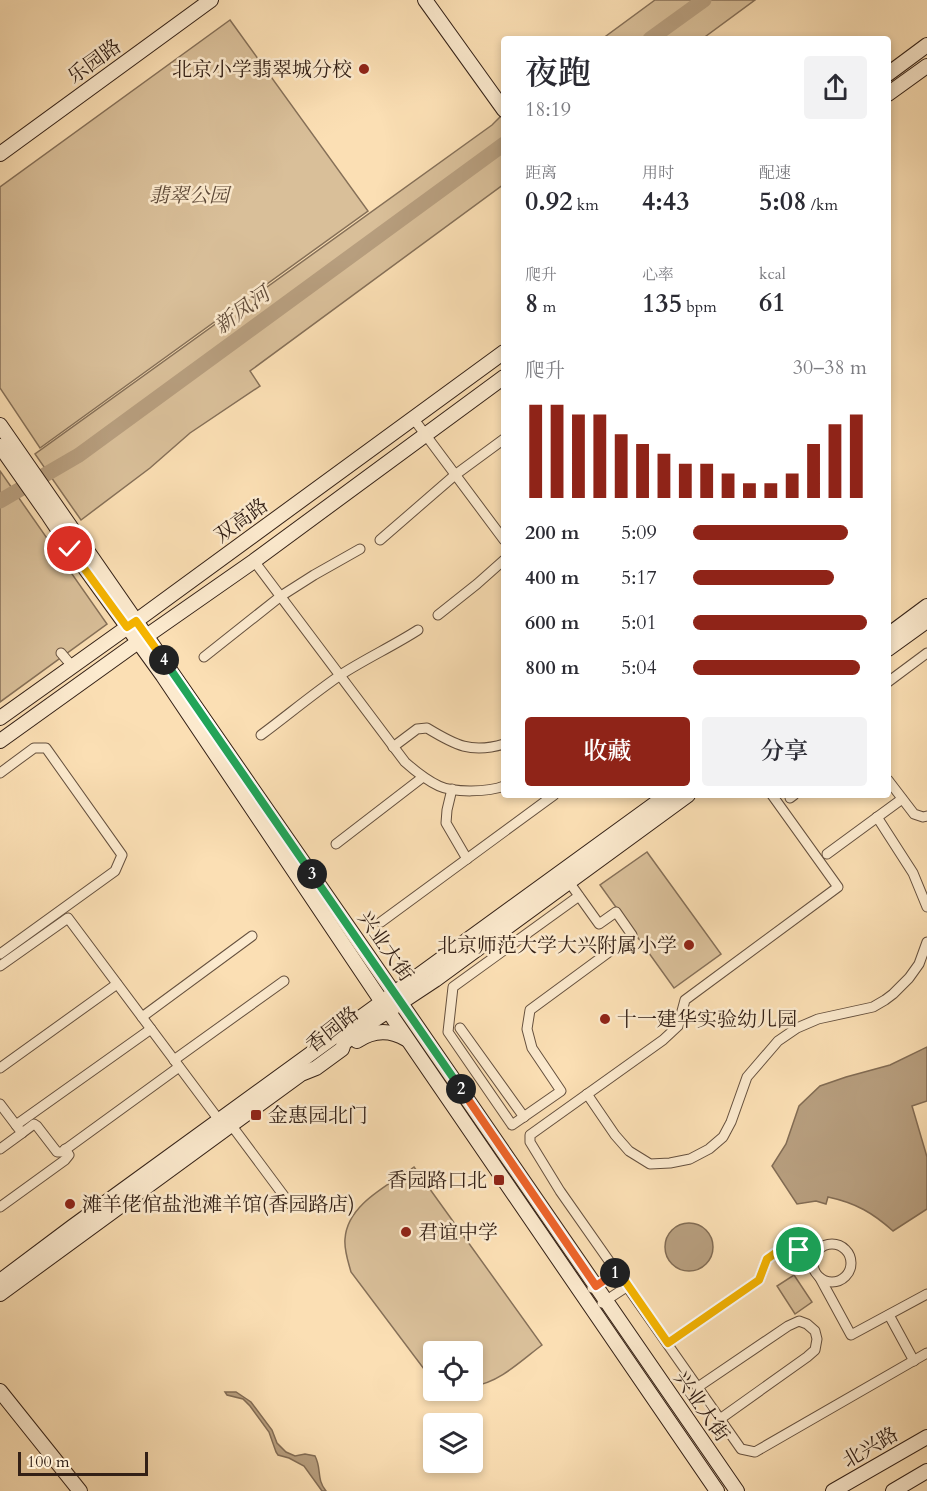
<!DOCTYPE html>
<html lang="zh">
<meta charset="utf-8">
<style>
:root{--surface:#fff;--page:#f2f2f3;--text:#2b2b33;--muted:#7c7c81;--accent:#8f2418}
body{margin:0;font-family:Cardo,"Noto Serif SC",serif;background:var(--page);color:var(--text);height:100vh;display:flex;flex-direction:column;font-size:22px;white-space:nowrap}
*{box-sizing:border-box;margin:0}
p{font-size:20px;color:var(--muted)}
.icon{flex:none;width:33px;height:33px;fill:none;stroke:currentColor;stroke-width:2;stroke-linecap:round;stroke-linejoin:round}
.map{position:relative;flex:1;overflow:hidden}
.details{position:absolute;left:501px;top:36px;width:390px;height:762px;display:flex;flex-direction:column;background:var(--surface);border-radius:6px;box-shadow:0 3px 9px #0003}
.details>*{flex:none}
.controls{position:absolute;left:423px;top:1341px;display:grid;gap:12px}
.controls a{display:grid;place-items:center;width:60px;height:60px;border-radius:6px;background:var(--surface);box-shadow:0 3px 9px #0003;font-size:30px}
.scale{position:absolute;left:18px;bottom:15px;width:130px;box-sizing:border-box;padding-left:6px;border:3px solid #332016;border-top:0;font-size:16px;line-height:21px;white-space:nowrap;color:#332016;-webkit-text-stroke:4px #fceace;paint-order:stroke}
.pin{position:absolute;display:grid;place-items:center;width:51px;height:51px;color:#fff;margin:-26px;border:3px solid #fff;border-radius:50%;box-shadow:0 2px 6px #0007}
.km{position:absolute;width:30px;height:30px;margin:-15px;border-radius:50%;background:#222;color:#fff;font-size:16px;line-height:30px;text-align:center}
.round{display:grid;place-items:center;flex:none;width:63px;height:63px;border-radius:6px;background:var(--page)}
.summary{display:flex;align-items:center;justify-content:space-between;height:102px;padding:0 24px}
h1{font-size:33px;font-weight:600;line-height:45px}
.metrics{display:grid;grid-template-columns:repeat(3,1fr);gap:9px;height:102px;padding:6px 24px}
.metrics div{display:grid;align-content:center}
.metrics b{font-size:26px;font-weight:600}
.metrics small{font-size:16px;font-weight:400}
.metrics p{font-size:16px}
.chart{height:168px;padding:12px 24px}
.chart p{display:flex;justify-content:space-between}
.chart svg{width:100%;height:108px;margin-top:6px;stroke:var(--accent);stroke-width:6}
.cta{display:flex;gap:12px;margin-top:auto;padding:12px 24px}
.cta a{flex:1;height:69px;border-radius:6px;background:var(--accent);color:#fff;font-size:24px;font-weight:600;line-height:69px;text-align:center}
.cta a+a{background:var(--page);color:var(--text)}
ul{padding:0 24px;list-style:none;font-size:20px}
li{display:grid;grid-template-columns:96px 72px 1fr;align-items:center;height:45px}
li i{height:15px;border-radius:8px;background:var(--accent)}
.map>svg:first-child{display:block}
</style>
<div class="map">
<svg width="927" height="1491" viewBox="0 0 927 1491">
<rect width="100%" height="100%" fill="#fbdfb4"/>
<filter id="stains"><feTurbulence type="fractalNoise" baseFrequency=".00333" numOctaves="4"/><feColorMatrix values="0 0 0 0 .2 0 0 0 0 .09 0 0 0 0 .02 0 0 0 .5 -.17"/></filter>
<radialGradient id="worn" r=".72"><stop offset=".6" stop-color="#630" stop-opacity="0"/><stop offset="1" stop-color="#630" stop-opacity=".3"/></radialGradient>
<g fill="#d9bf99" stroke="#867058" stroke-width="1.5">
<polygon points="655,0 755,0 702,39 602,39"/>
<polygon points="230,20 368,211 40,448 0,388 0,187"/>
<polygon points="504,113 504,184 250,371 260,386 190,433 150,468 81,520 35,454 492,125"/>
<polygon points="0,471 107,624 0,702"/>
<polygon points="647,852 721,954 674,988 600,885"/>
<path d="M414,1167L542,1345C522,1360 499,1383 473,1386L472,1352H434L433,1378L427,1373L351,1272C348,1261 344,1250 345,1239C347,1204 389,1185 414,1167Z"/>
<polygon points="794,1275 812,1302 795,1314 777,1286"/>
</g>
<g fill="#b79e7e" stroke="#826c54" stroke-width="1.5">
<path d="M927,1047V1101L912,1106L927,1157V1209L893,1231C873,1213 856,1203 828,1197L826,1204L816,1201L797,1204L772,1166L786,1144L799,1106L820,1086L846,1077L890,1065Z"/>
<circle cx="689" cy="1247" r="24"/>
<path d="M225,1392H236L251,1402L272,1430L277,1443L286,1452L295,1456L305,1454L315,1456C322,1469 316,1479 326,1491H322L304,1466L289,1458L278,1455L276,1452L269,1432L250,1406L243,1399L227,1395Z"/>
</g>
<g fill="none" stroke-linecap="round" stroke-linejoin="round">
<g stroke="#b79e7e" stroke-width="15">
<polyline points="650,39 704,0"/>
<polyline points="0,501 79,455 504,144"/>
</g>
<defs>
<g id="street">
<polyline points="413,418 504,540"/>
<polyline points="380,540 455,475 504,439"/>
<path d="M254,561L405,762C415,771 426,780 439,786C454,793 489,792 504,786"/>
<polyline points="438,615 477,584 504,560"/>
<polyline points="61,653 72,666"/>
<polyline points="204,657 281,596 314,575 360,549"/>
<polyline points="888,682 927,653"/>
<path d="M261,735C288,715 314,693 342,674C367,658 393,646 418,630"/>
<path d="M393,747L417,729L427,728C455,745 471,754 504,744"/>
<polyline points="0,773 34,748 46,748 122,855 115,871 0,954"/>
<polyline points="888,780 914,814 923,817 927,816"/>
<polyline points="452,789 447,810 446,823 467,859"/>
<polyline points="772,795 838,887 685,1000 678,1026 663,1040 530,1135 530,1142 560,1191 741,1449 755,1452 927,1353"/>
<polyline points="790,798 794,795"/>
<polyline points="877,817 913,873 927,907"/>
<polyline points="336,844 423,777"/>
<polyline points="827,854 902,799"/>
<polyline points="569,882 599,924 616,912 632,935 530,1010 527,1029 532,1048 561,1091 512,1125 448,1032 453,987 579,896"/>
<polyline points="381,922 554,795"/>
<polyline points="0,966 68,918 219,1120"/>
<polyline points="142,1017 252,936"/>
<polyline points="460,1028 524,1117"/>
<polyline points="174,1060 284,981"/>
<polyline points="0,1068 117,984"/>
<polyline points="587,1094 615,1135 629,1151 650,1164 670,1163 690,1159 709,1149 723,1137 731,1122 747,1077 778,1041 797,1028 818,1019 873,1007 885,1000 893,994 909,978 919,964 927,942"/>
<polyline points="0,1104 22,1133 0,1149"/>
<polyline points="229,1122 290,1204"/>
<polyline points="16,1125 151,1029"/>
<polyline points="22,1133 34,1124 37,1126 57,1152 62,1152 179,1067"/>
<polyline points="0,1207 65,1160 69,1155 65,1149"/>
<circle cx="832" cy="1263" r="19"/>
<polyline points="820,1278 851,1335 927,1294"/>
<polyline points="592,1288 618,1271"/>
<polyline points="602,1303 628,1286"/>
<polyline points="889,1315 914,1361"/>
<polyline points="668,1343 759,1280 767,1259 784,1247 799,1250 814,1270"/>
<polyline points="698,1387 788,1326 799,1321 807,1324 815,1331 817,1339 815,1350 807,1357 720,1419"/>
</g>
<g id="secondary">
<polyline points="425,0 504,110"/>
<polyline points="888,74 927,45"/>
<polyline points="888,94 927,66"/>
<polyline points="0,154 211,0"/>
<polyline points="0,425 394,993 737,1491"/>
<polyline points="0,446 49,516 71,549 163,676 382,1002 717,1491"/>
<polyline points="888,635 927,606"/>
<polyline points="888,649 927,621"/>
<polyline points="0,718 136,621 504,352"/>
<polyline points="0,741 138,642 254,561 504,377"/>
<path d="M357,1041C373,1030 389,1029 406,1039"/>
<polyline points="0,1281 72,1227 667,795"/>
<polyline points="0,1294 301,1074 316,1068 342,1049 344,1043 376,1019 435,980 688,795"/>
<polyline points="0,1391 80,1491"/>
<polyline points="833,1491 927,1437"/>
<polyline points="893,1491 927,1471"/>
</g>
</defs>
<use href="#street" stroke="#65503e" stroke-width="11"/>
<use href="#secondary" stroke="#332016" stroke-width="16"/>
<use href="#street" stroke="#fceace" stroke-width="9"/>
<use href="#secondary" stroke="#fceace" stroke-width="14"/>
</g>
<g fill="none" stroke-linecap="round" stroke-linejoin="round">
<defs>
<polyline id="split-1" points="615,1273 618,1271 668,1343 759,1280 767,1259 784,1247 799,1250"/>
<polyline id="split-2" points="461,1089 596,1286 615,1273"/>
<polyline id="split-3" points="312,874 461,1089"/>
<polyline id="split-4" points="164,660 312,874"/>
<polyline id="split-5" points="70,549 127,627 136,621 164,660"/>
</defs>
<use href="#split-1" stroke="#fff" stroke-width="12"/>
<use href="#split-2" stroke="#fff" stroke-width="12"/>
<use href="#split-3" stroke="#fff" stroke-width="12"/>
<use href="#split-4" stroke="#fff" stroke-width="12"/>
<use href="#split-5" stroke="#fff" stroke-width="12"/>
<use href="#split-1" stroke="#f5b400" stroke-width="8"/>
<use href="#split-2" stroke="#f0652b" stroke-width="8"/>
<use href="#split-3" stroke="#22a559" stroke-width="8"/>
<use href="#split-4" stroke="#22a559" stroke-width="8"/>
<use href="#split-5" stroke="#f5b400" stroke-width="8"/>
</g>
<g fill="#8f2418" stroke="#fceace" stroke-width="2">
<circle cx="364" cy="69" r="6"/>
<circle cx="689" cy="945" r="6"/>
<circle cx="605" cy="1019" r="6"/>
<rect x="250" y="1109" width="12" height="12" rx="3"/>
<rect x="493" y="1174" width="12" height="12" rx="3"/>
<circle cx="70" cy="1204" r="6"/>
<circle cx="406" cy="1232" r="6"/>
</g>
<g text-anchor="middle" stroke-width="5" stroke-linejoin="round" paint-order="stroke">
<g font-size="20" fill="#332016" stroke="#fceace">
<text transform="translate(94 61) rotate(-36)" y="7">乐园路</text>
<text transform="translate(241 520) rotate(-36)" y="7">双高路</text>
<text transform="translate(386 946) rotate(55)" y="7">兴业大街</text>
<text transform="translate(332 1029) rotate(-38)" y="7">香园路</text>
<text transform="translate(702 1406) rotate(55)" y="7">兴业大街</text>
<text transform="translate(870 1447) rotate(-30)" y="7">北兴路</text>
</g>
<g font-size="20" fill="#332016" stroke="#fceace" text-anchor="start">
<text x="352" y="76" text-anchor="end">北京小学翡翠城分校</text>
<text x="677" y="952" text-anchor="end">北京师范大学大兴附属小学</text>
<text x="617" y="1026">十一建华实验幼儿园</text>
<text x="268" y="1122">金惠园北门</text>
<text x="487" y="1187" text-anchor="end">香园路口北</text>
<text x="82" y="1211">滩羊佬倌盐池滩羊馆(香园路店)</text>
<text x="418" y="1239">君谊中学</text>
</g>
<g font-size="20" font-style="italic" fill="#5c4837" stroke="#fceace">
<text x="189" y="202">翡翠公园</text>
</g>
<g font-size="21" font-style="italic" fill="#614c3a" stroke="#fceace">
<text transform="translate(242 310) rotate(-36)" y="7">新凤河</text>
</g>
</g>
<rect width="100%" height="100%" filter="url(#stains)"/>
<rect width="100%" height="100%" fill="url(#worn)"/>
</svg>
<div class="controls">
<a><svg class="icon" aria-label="locate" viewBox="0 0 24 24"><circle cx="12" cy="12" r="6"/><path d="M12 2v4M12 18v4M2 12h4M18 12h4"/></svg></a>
<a><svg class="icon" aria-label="layers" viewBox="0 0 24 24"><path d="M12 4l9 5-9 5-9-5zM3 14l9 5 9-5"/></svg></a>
</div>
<div class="scale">100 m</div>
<div class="pin" style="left:799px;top:1250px;background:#1e9e55"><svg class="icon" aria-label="arrive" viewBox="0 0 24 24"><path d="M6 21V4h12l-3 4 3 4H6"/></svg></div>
<div class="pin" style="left:70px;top:549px;background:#d93025"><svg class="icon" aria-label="check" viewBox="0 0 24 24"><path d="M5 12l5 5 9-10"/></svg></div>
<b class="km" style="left:615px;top:1273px">1</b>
<b class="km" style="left:461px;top:1089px">2</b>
<b class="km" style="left:312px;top:874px">3</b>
<b class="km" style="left:164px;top:660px">4</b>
<section class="details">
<div class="summary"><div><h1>夜跑</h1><p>18:19</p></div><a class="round"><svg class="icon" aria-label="share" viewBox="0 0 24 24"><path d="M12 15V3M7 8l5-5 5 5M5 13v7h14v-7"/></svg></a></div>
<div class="metrics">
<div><p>距离</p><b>0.92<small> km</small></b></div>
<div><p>用时</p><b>4:43</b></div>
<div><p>配速</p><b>5:08<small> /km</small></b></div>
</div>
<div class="metrics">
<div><p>爬升</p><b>8<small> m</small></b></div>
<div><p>心率</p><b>135<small> bpm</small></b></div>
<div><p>kcal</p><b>61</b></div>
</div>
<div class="chart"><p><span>爬升</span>30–38 m</p>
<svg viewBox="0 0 160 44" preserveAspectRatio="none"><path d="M5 44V6M15 44V6M25 44V10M35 44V10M45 44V18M55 44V22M65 44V26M75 44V30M85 44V30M95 44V34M105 44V38M115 44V38M125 44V34M135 44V22M145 44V14M155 44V10"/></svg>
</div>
<ul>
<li><b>200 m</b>5:09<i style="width:89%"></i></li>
<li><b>400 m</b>5:17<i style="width:81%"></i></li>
<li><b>600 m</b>5:01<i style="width:100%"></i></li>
<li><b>800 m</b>5:04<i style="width:96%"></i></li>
</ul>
<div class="cta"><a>收藏</a><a>分享</a></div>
</section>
</div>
